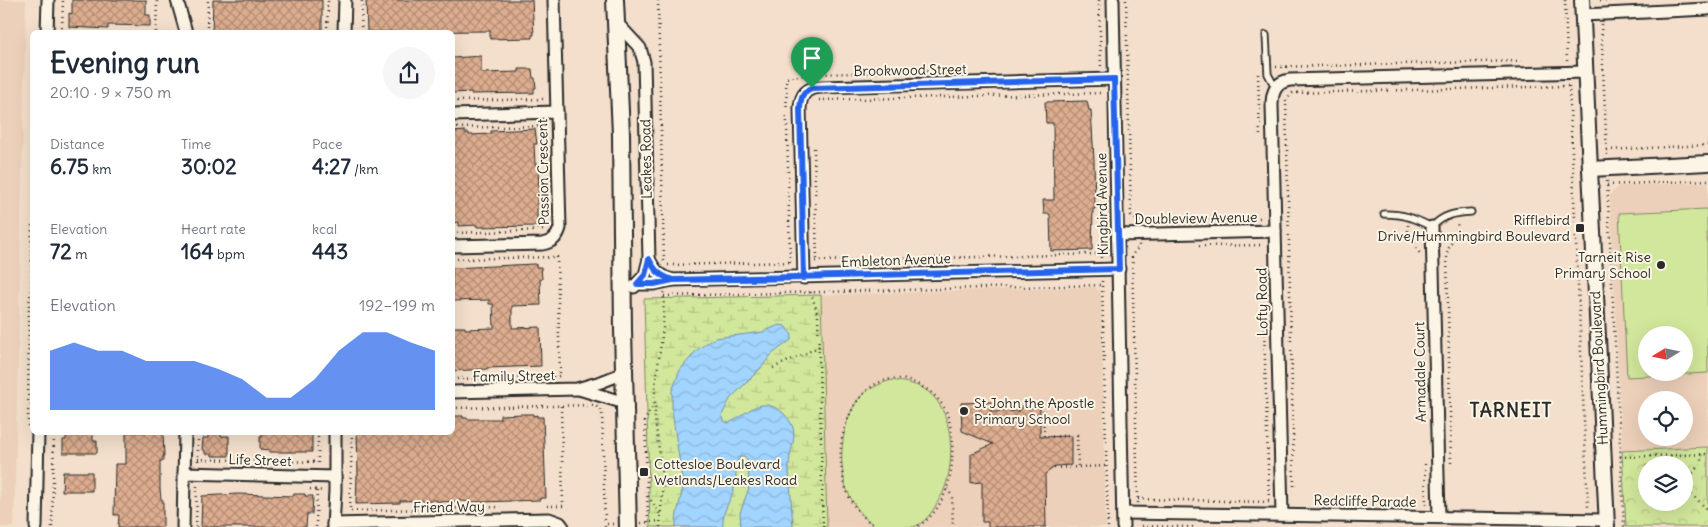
<!DOCTYPE html>
<meta charset="utf-8">
<style>
:root{--surface:#fff;--page:#f6f6f7;--text:#1f2937;--muted:#747a83;--accent:#2563eb}
body{margin:0;font-family:Delius,sans-serif;background:var(--page);color:var(--text);height:100vh;display:flex;flex-direction:column;font-size:19px;white-space:nowrap}
*{box-sizing:border-box;margin:0}
p{font-size:16px;color:var(--muted)}
.icon{flex:none;width:28px;height:28px;fill:none;stroke:currentColor;stroke-width:2;stroke-linecap:round;stroke-linejoin:round}
.map{position:relative;flex:1;overflow:hidden}
.details{position:absolute;left:30px;top:30px;width:425px;height:405px;display:flex;flex-direction:column;background:var(--surface);border-radius:8px;box-shadow:0 5px 20px #0002}
.details>*{flex:none}
.needle{width:32px;rotate:260deg}
.controls{position:absolute;left:1638px;top:326px;display:grid;gap:10px}
.controls a{display:grid;place-items:center;width:55px;height:55px;border-radius:50%;background:var(--surface);box-shadow:0 5px 20px #0002;font-size:25px}
.pin{position:absolute;display:grid;place-items:center;width:42px;height:42px;color:#fff;margin:-51px -21px;border-radius:50% 50% 50% 0;rotate:-45deg;box-shadow:0 0 5px #0007}
.pin .icon{rotate:45deg}
.round{display:grid;place-items:center;flex:none;width:52px;height:52px;border-radius:26px;background:var(--page)}
.head{display:flex;align-items:center;justify-content:space-between;height:85px;padding:0 20px}
h1{font-size:28px;font-weight:700;line-height:38px}
.metrics{display:grid;grid-template-columns:repeat(3,1fr);gap:8px;height:85px;padding:5px 20px}
.metrics div{display:grid;align-content:center}
.metrics b{font-size:21px;font-weight:700}
.metrics small{font-size:14px;font-weight:400}
.metrics p{font-size:14px}
.chart{height:140px;padding:10px 20px}
.chart p{display:flex;justify-content:space-between}
.chart svg{width:100%;height:90px;margin-top:5px;fill:var(--accent);opacity:.7}
.map>svg:first-child{display:block}
</style>
<div class="map">
<svg width="1708" height="527" viewBox="0 0 1708 527">
<defs>
<pattern id="wetland-marsh" width="20" height="14" patternUnits="userSpaceOnUse" patternTransform="scale(1.25)"><rect width="20" height="14" fill="#d1e79b"/><path d="M1 5h8M5 5V1M11 12h8M15 12V8" fill="none" stroke="#b4c686"/></pattern>
<pattern id="park-crowns" width="20" height="18" patternUnits="userSpaceOnUse" patternTransform="scale(1.25)"><rect width="20" height="18" fill="#d1e79b"/><path d="M2 6a3 3 0 1 1 6 0M12 15a3 3 0 1 1 6 0" fill="none" stroke="#b4c686"/></pattern>
<pattern id="water-waves" width="16" height="10" patternUnits="userSpaceOnUse" patternTransform="scale(1.25)"><rect width="16" height="10" fill="#a1d4fe"/><path d="M0 5q4-4 8 0t8 0" fill="none" stroke="#8bb6da"/></pattern>
<pattern id="building-cross-hatch" width="8" height="8" patternUnits="userSpaceOnUse" patternTransform="scale(1.25)"><rect width="8" height="8" fill="#ddad8f"/><path d="M0 0l8 8M0 8l8-8" fill="none" stroke="#b38d75"/></pattern>
</defs>
<rect width="100%" height="100%" fill="#f3dfcb"/>
<filter id="ink" filterUnits="userSpaceOnUse"><feTurbulence type="fractalNoise" baseFrequency=".02" numOctaves="2"/><feDisplacementMap in="SourceGraphic" scale="10" xChannelSelector="R" yChannelSelector="G"/><feConvolveMatrix kernelMatrix="1 2 1 2 8 2 1 2 1" color-interpolation-filters="sRGB"/></filter>
<g filter="url(#ink)">
<g fill="#ecd0b9" fill-rule="evenodd">
<polygon points="0,0 26,0 14,527 0,527"/>
<path d="M1708,182V447L1622,451L1610,195L1619,186ZM1646,335H1684V372H1646ZM1646,400H1684V438H1646Z"/>
<polygon points="1095,287 1101,292 1106,527 827,527 821,295"/>
</g>
<polygon fill="url(#wetland-marsh)" stroke="#7e8963" points="821,295 827,527 650,527 644,299"/>
<path fill="url(#park-crowns)" stroke="#7e8963" fill-rule="evenodd" d="M1708,447V527H1626L1622,451ZM1646,465H1684V502H1646Z"/>
<g fill="#d1e79b" stroke="#7e8963" fill-rule="evenodd">
<path d="M1707,209L1708,373L1627,377L1619,213ZM1646,335H1684V372H1646Z"/>
<path d="M891,380C905,382 919,384 930,393C954,414 955,462 944,490C943,494 939,499 937,503C932,513 924,524 913,527C907,527 897,527 890,527C887,527 882,527 879,527C865,523 850,500 846,487C837,460 842,413 864,393C872,387 882,383 891,380Z"/>
</g>
<path fill="url(#water-waves)" stroke="#7290aa" d="M779,325L785,326L792,335L791,340L772,354L760,369L730,399L722,415L724,421L728,423C740,419 749,407 762,405C770,404 777,408 783,413C804,433 788,446 789,470C790,489 792,508 793,527H741L740,513L749,488L748,461L744,457H740C734,464 737,476 735,485C732,500 721,511 723,527H676C675,513 682,499 683,485L672,411V391L680,370L696,351L705,344L715,338L763,332Z"/>
<g fill="url(#building-cross-hatch)" stroke="#2b2b2b">
<polygon points="72,0 146,0 146,15 150,15 150,26 108,25 108,29 69,27 69,13 72,14"/>
<polygon points="213,0 322,0 322,32 212,32"/>
<polygon points="366,0 532,0 534,35 532,35 532,38 490,39 490,31 367,32"/>
<polygon points="481,56 481,73 519,72 519,69 532,69 533,78 535,78 536,88 534,88 534,93 471,94 471,92 452,93 452,58"/>
<polygon points="1087,101 1089,110 1091,110 1094,160 1095,209 1093,209 1092,250 1051,251 1050,214 1044,214 1043,200 1054,200 1053,123 1046,123 1045,102"/>
<polygon points="535,129 537,144 534,144 535,164 538,164 539,194 537,194 537,226 477,227 477,225 459,226 459,222 452,223 452,132 465,131 465,133 469,133 469,135 491,134 491,131"/>
<polygon points="534,264 536,264 536,267 541,267 542,279 540,280 541,305 512,306 512,328 540,327 541,366 487,368 487,369 452,371 452,327 465,327 465,329 494,328 493,304 489,304 489,300 452,301 452,268"/>
<polygon points="991,402 991,412 1019,411 1018,408 1040,407 1040,437 1071,436 1071,465 1056,466 1045,474 1046,527 988,527 988,522 982,522 982,482 971,483 971,454 993,444 962,431 961,403"/>
<polygon points="523,414 533,414 533,416 537,415 537,417 543,417 546,498 540,498 540,500 482,502 460,501 437,502 437,500 400,501 400,503 356,504 357,475 358,475 357,432 452,432 452,416 463,416 463,418 467,418 467,419 500,419 500,415"/>
<polygon points="66,432 93,432 93,441 97,441 97,453 63,453 63,440 66,440"/>
<polygon points="126,432 163,432 164,456 163,456 163,461 160,461 160,489 161,499 163,500 163,527 118,527 119,515 114,515 115,464 126,464"/>
<polygon points="208,432 221,432 221,436 229,436 229,456 212,456 212,454 205,454 205,450 202,450 203,438 208,438"/>
<polygon points="262,432 312,432 312,452 269,452 269,450 260,449 260,437 262,437"/>
<polygon points="63,472 92,472 92,491 62,491"/>
<polygon points="238,494 293,496 293,494 305,494 305,496 313,496 312,514 307,514 306,527 201,527 202,496"/>
</g>
<g fill="none" stroke-linecap="round" stroke-linejoin="round">
<defs>
<g id="service">
<polyline points="1266,35 1268,74 1276,89"/>
<path d="M1384,214C1405,214 1413,218 1432,227C1443,215 1454,213 1471,212"/>
</g>
<g id="minor">
<polyline points="177,0 186,32"/>
<polyline points="1113,0 1123,527"/>
<polyline points="1583,15 1708,9"/>
<polyline points="615,21 640,48 644,62 649,259 645,275 634,287"/>
<polyline points="47,32 48,0"/>
<polyline points="344,32 345,0"/>
<polyline points="452,115 557,112"/>
<polyline points="1432,227 1439,517"/>
<polyline points="1118,235 1275,231"/>
<path d="M452,246L542,244C552,242 557,238 560,228L554,0"/>
<path d="M649,259C655,271 660,277 673,280"/>
<path d="M804,278L800,108C801,94 806,88 821,87L1114,79"/>
<polyline points="637,284 654,284 673,280 1119,269"/>
<polyline points="579,389 625,403"/>
<polyline points="452,392 577,389 601,382 624,373"/>
<polyline points="184,473 335,477"/>
<polyline points="1123,513 1606,520"/>
<path d="M1282,515L1272,105C1272,92 1276,82 1290,80L1586,72"/>
<polyline points="333,524 549,519 560,523 563,527"/>
<polyline points="36,527 38,432"/>
<polyline points="183,527 185,432"/>
<polyline points="333,527 335,491 335,432"/>
</g>
<g id="tertiary">
<polyline points="1582,0 1607,527"/>
<polyline points="1590,169 1708,163"/>
</g>
<polyline id="secondary" points="615,0 621,134 623,330 628,527"/>
</defs>
<use href="#service" stroke="#2b2b2b" stroke-width="9"/>
<use href="#minor" stroke="#2b2b2b" stroke-width="15"/>
<use href="#tertiary" stroke="#2b2b2b" stroke-width="18"/>
<use href="#secondary" stroke="#2b2b2b" stroke-width="20"/>
<g stroke="#2b2b2b" stroke-width="2.5" stroke-dasharray="1 4" stroke-linecap="butt">
<polyline points="658,0 664,262"/>
<polyline points="1099,0 1101,68"/>
<polyline points="1126,0 1131,215 1138,221 1138,224"/>
<polyline points="1565,0 1567,61"/>
<polyline points="1600,0 1608,0"/>
<polyline points="1601,24 1607,156"/>
<polyline points="62,32 63,0"/>
<polyline points="156,32 157,0"/>
<polyline points="207,32 208,0"/>
<polyline points="327,32 328,0"/>
<polyline points="361,32 362,0"/>
<polyline points="1276,67 1521,61"/>
<polyline points="1258,74 1260,136"/>
<polyline points="1569,86 1588,508"/>
<polyline points="819,100 1102,93"/>
<polyline points="452,101 544,99"/>
<polyline points="452,128 545,126"/>
<polyline points="814,148 817,261"/>
<polyline points="1607,150 1708,145"/>
<polyline points="1607,181 1624,527"/>
<polyline points="1607,185 1708,180"/>
<polyline points="1139,221 1262,218"/>
<polyline points="1408,225 1408,234 1420,254"/>
<polyline points="452,233 546,230"/>
<polyline points="1199,246 1263,245"/>
<polyline points="1101,258 1101,254 1106,250 1105,248"/>
<polyline points="452,259 557,257 560,376 546,377"/>
<polyline points="815,261 1101,254"/>
<polyline points="790,262 786,78 812,74 947,71"/>
<polyline points="668,265 792,262"/>
<polyline points="1102,281 1108,527"/>
<polyline points="811,292 818,316 823,527"/>
<polyline points="664,296 1103,285"/>
<polyline points="1264,324 1269,502"/>
<polyline points="773,368 819,347"/>
<polyline points="452,379 546,377"/>
<polyline points="1017,406 1043,406 1044,437 1077,435 1078,467"/>
<polyline points="452,408 595,405 602,412 605,524"/>
<polyline points="28,426 29,304 32,283 31,250 32,222"/>
<polyline points="352,432 350,511 501,507"/>
<polyline points="1671,455 1672,465"/>
<polyline points="1620,457 1708,454"/>
<polyline points="198,459 318,462"/>
<polyline points="198,461 198,432"/>
<polyline points="318,463 318,432"/>
<path d="M1451,463L1447,254C1449,242 1460,236 1457,222"/>
<polyline points="1425,464 1426,505"/>
<polyline points="1054,468 1107,466"/>
<polyline points="1684,485 1701,462 1701,454"/>
<polyline points="1294,486 1286,100 1293,93 1569,86"/>
<polyline points="1684,487 1708,510"/>
<polyline points="310,489 324,491"/>
<polyline points="947,489 952,496 953,527"/>
<polyline points="648,496 660,514"/>
<polyline points="1138,499 1269,502"/>
<polyline points="1138,503 1132,255 1139,247 1139,244"/>
<polyline points="547,506 563,506 561,406"/>
<polyline points="648,522 645,420 655,401"/>
<polyline points="641,523 660,521"/>
<polyline points="1142,526 1193,527"/>
<polyline points="52,527 54,432"/>
<polyline points="196,527 197,484"/>
<polyline points="316,527 317,489"/>
<polyline points="605,527 605,524 616,524"/>
<polyline points="660,527 663,479 655,420 655,387 663,329 664,292"/>
<path d="M876,527C854,511 846,497 842,471C839,453 841,436 848,419C860,388 887,368 919,385C931,391 940,399 946,411C952,426 953,444 952,460C951,485 940,515 916,527"/>
</g>
<use href="#service" stroke="#fcf5e5" stroke-width="5.5"/>
<use href="#minor" stroke="#fcf5e5" stroke-width="11"/>
<use href="#tertiary" stroke="#fcf5e5" stroke-width="14"/>
<use href="#secondary" stroke="#fcf5e5" stroke-width="16"/>
</g>
</g>
<g fill="none" stroke-linecap="round" stroke-linejoin="round" filter="url(#ink)">
<defs>
<path id="route" d="M812,88C803,91 801,98 800,108L804,278L673,280C660,276 655,271 649,259L645,275L637,284H654L673,280L1119,269L1114,79L812,88"/>
</defs>
<use href="#route" stroke="#fff" stroke-width="10"/>
<use href="#route" stroke="#2563eb" stroke-width="6"/>
</g>
<g fill="#2b2b2b" stroke="#fcf5e5" stroke-width="2">
<rect x="1575" y="223" width="10" height="10" rx="2.5"/>
<circle cx="1661" cy="265" r="5"/>
<circle cx="964" cy="411" r="5"/>
<rect x="639" y="467" width="10" height="10" rx="2.5"/>
</g>
<g text-anchor="middle" stroke-width="4" stroke-linejoin="round" paint-order="stroke">
<g font-size="14" fill="#2b2b2b" stroke="#fcf5e5">
<text transform="translate(910 70) rotate(-1)" y="5">Brookwood Street</text>
<text transform="translate(646 159) rotate(-91)" y="5">Leakes Road</text>
<text transform="translate(543 172) rotate(-91)" y="5">Passion Crescent</text>
<text transform="translate(1102 204) rotate(-91)" y="5">Kingbird Avenue</text>
<text transform="translate(1196 218) rotate(-1)" y="5">Doubleview Avenue</text>
<text transform="translate(896 260) rotate(-2)" y="5">Embleton Avenue</text>
<text transform="translate(1262 302) rotate(-91)" y="5">Lofty Road</text>
<text transform="translate(1599 368) rotate(-93)" y="5">Hummingbird Boulevard</text>
<text transform="translate(1420 372) rotate(-91)" y="5">Armadale Court</text>
<text transform="translate(514 376) rotate(-1)" y="5">Family Street</text>
<text transform="translate(260 460) rotate(2)" y="5">Life Street</text>
<text transform="translate(1365 501) rotate(1)" y="5">Redcliffe Parade</text>
<text transform="translate(449 507) rotate(-1)" y="5">Friend Way</text>
</g>
<g font-size="14" fill="#2b2b2b" stroke="#fcf5e5" text-anchor="end">
<text x="1570" y="225">Rifflebird<tspan x="1570" dy="16">Drive/Hummingbird Boulevard</tspan></text>
<text x="1651" y="262">Tarneit Rise<tspan x="1651" dy="16">Primary School</tspan></text>
<text x="974" y="408" text-anchor="start">St John the Apostle<tspan x="974" dy="16">Primary School</tspan></text>
<text x="654" y="469" text-anchor="start">Cottesloe Boulevard<tspan x="654" dy="16">Wetlands/Leakes Road</tspan></text>
</g>
<g font-size="19" font-weight="bold" letter-spacing="1" fill="#2b2b2b" stroke="#fcf5e5">
<text x="1511" y="417">TARNEIT</text>
</g>
</g>
</svg>
<div class="controls">
<a><svg class="needle" viewBox="-14 -14 28 28"><path d="M0-13l5 13h-10z" fill="#e53935"/><path d="M0 13l5-13h-10z" fill="#747a83"/></svg></a>
<a><svg class="icon" aria-label="locate" viewBox="0 0 24 24"><circle cx="12" cy="12" r="6"/><path d="M12 2v4M12 18v4M2 12h4M18 12h4"/></svg></a>
<a><svg class="icon" aria-label="layers" viewBox="0 0 24 24"><path d="M12 4l9 5-9 5-9-5zM3 14l9 5 9-5"/></svg></a>
</div>
<div class="pin" style="left:812px;top:88px;background:#1e9e55"><svg class="icon" aria-label="arrive" viewBox="0 0 24 24"><path d="M6 21V4h12l-3 4 3 4H6"/></svg></div>
<section class="details">
<div class="head"><div><h1>Evening run</h1><p>20:10 · 9 × 750 m</p></div><a class="round"><svg class="icon" aria-label="share" viewBox="0 0 24 24"><path d="M12 15V3M7 8l5-5 5 5M5 13v7h14v-7"/></svg></a></div>
<div class="metrics">
<div><p>Distance</p><b>6.75<small> km</small></b></div>
<div><p>Time</p><b>30:02</b></div>
<div><p>Pace</p><b>4:27<small> /km</small></b></div>
</div>
<div class="metrics">
<div><p>Elevation</p><b>72<small> m</small></b></div>
<div><p>Heart rate</p><b>164<small> bpm</small></b></div>
<div><p>kcal</p><b>443</b></div>
</div>
<div class="chart"><p><span>Elevation</span>192–199 m</p>
<svg viewBox="0 0 160 44" preserveAspectRatio="none"><path d="M0 44V15L10 11L20 15L30 15L40 20L50 20L60 20L70 24L80 29L90 38L100 38L110 29L120 15L130 6L140 6L150 11L160 15V44z"/></svg>
</div>
</section>
</div>
